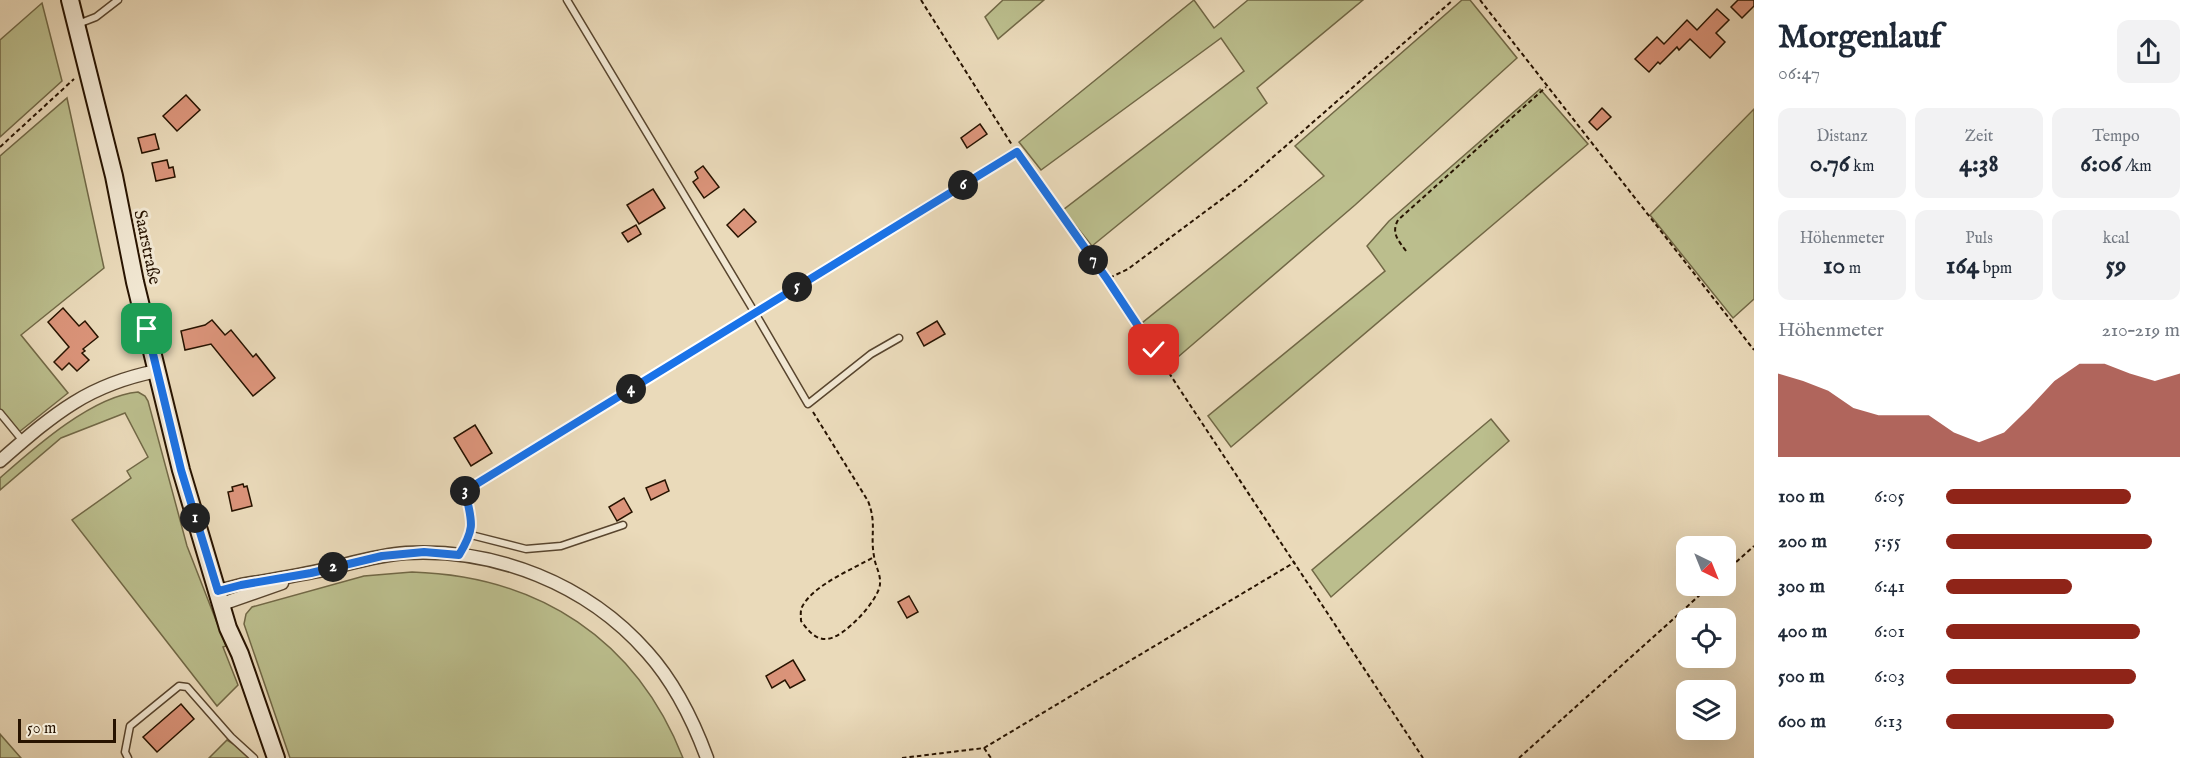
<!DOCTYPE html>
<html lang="de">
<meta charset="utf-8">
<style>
:root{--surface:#fff;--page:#f2f2f3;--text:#1f2937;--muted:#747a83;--accent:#8f2418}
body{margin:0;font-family:"IM FELL English",serif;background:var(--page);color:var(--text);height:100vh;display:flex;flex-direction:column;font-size:22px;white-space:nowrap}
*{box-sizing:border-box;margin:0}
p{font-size:20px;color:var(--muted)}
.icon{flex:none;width:33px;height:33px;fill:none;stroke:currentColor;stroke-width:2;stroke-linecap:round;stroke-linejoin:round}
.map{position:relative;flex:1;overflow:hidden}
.details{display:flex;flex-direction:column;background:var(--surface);width:450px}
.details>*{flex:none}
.needle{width:39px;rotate:137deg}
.tools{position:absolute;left:1676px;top:536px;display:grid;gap:12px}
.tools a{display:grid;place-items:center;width:60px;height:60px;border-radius:12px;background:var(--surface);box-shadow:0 6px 24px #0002;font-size:30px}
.scale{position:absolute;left:18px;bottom:15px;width:98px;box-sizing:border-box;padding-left:6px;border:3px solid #271300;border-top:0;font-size:16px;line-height:21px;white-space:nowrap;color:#271300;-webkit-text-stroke:4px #f1e7d2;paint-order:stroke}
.pin{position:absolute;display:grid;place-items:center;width:51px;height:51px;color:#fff;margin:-26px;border-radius:12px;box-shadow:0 3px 9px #0006}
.km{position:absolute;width:30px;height:30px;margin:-15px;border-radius:50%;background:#222;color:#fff;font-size:16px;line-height:30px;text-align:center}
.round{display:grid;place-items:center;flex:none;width:63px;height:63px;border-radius:12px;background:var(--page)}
.headline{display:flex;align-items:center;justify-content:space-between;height:102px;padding:0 24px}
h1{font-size:33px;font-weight:800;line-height:45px}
.metrics{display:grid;grid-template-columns:repeat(3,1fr);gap:9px;height:102px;padding:6px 24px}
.metrics div{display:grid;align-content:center;border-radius:12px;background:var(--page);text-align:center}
.metrics b{font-size:26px;font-weight:800}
.metrics small{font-size:16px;font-weight:400}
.metrics p{font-size:16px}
.chart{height:168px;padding:12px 24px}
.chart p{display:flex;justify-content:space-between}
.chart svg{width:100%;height:108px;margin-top:6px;fill:var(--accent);opacity:.7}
ul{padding:0 24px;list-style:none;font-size:20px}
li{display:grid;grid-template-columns:96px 72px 1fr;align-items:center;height:45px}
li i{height:15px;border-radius:8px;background:var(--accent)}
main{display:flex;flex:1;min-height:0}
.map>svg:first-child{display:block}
</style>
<main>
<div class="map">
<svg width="1754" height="758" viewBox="0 0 1754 758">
<rect width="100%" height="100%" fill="#eadaba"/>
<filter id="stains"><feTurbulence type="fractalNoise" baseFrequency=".00333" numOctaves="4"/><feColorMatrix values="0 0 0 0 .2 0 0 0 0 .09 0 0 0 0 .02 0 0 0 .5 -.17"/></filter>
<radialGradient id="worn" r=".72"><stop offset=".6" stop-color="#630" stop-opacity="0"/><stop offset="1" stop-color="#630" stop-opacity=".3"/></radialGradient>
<g fill="#bbbe8d" stroke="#716846" stroke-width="1.5">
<polygon points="1003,0 1044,0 998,39 985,17"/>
<polygon points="1194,0 1214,28 1248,0 1363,0 1257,88 1267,103 1092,246 1063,210 1244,71 1221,38 1041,170 1019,142"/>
<polygon points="1462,0 1470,0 1517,58 1355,205 1171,363 1142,323 1324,176 1295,146"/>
<polygon points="42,3 62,81 0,137 0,40"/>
<polygon points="1540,89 1588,144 1231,447 1208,416 1385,271 1367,246 1389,221"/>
<polygon points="67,98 104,268 21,335 68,393 19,432 0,410 0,156"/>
<polygon points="1754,109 1754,299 1733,318 1650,215"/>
<path d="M138,392L145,396L148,401L187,546L226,646L223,647L238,685L217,706L72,520L131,478L127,471L148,457L125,413L61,438L0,490V478C34,448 92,396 138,392Z"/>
<polygon points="1491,419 1509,441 1331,597 1312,570"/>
<path d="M412,572C539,576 636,639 683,758H290L244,624L246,614L252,607L364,576Z"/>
<polygon points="0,734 21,758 0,758"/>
<polygon points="227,740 256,758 209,758"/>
</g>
<g fill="#db947a" stroke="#271300" stroke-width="1.5">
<polygon points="1738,0 1754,0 1754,6 1742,18 1731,7"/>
<polygon points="1717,9 1729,20 1716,33 1725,42 1710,58 1690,39 1679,50 1677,47 1660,64 1658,62 1649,72 1635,59 1657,37 1664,44 1687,20 1697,30"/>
<polygon points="186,95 200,110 177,131 163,116"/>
<polygon points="1602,108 1611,117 1597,130 1589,122"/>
<polygon points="980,124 987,134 967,148 961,138"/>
<polygon points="155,134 159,149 142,153 138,138"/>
<polygon points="167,160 169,168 173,167 175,177 156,181 152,163"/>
<polygon points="703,166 719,187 704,198 693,182 698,178 695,172"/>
<polygon points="653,189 665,208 639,224 627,205"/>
<polygon points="744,209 756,222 738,237 727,225"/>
<polygon points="636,225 641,234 628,242 622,233"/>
<polygon points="63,308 79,326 85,321 98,337 83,349 85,351 82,353 89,360 77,371 69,363 62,370 54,362 69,347 48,322"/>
<polygon points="212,320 225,335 231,330 253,357 256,354 275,378 253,396 211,344 185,350 181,331 205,325"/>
<polygon points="937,321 945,334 924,346 917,333"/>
<polygon points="475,425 492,453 471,466 454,438"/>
<polygon points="665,480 669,491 651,500 646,488"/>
<polygon points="243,484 244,487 247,486 252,506 232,511 228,492 233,491 232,487"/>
<polygon points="624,498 632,512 617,521 609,507"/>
<polygon points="909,596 918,612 907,618 898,602"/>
<polygon points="793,660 805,680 790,688 785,680 772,688 766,676"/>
<polygon points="181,704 194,719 157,752 143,737"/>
</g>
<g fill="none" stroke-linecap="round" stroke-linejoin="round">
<defs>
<g id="lane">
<polyline points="78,24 96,17 118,0"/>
<polyline points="899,338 871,354 808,404 755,313 1017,152"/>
<polyline points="0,413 23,441"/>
<polyline points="471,535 471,521 465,491 755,313 567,0"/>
<polyline points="459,554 471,535 526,549 561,546 623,525"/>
<polyline points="128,758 125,752 130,726 179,686 187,687 231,737 254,758"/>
</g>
<g id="street">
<path d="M0,461C53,415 86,385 157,371"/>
<path d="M218,591L241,585C265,581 289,577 313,572C343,566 375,555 406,553C496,548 587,584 647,652C674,682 693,720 707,758"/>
<polyline points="222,604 282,583"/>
</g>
<polyline id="secondary" points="70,0 114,176 135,282 181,470 228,628 240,654 276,758"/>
</defs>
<use href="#lane" stroke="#58452e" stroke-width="9"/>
<use href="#street" stroke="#58452e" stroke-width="15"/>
<use href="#secondary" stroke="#271300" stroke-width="20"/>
<g stroke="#271300" stroke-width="2" stroke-dasharray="4.5 3" stroke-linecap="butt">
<polyline points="921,0 1012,145"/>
<polyline points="1480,0 1754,350"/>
<polyline points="0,147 74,79"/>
<polyline points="1022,159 1107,279 1128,269 1241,185 1453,0"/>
<path d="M1406,251C1398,240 1391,233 1398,220L1546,87"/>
<polyline points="1107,279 1423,758"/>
<path d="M813,412L868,501C877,524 870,535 874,556C875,566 881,574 880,584C879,600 844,638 827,639C815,640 808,630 801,621C801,616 800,612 802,607C813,585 853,569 874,557"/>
<polyline points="1725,572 1754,546"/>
<polyline points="984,748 1295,562"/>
<polyline points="902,758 984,748 991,758"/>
<polyline points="1519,758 1711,585"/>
</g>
<use href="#lane" stroke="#f1e7d2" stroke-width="6"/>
<use href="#street" stroke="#f1e7d2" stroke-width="12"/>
<use href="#secondary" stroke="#f1e7d2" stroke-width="16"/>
</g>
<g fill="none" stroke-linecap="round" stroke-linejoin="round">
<defs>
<path id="route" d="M147,329L181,470L218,591L241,585L311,573L382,556L424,552L459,555C476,527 472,522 465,491L1017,152L1107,279L1154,350"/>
</defs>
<use href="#route" stroke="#fff" stroke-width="12"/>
<use href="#route" stroke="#1a73e8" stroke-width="8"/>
</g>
<g text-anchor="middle" stroke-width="6" stroke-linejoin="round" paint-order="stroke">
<g font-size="18" fill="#271300" stroke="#f1e7d2">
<text transform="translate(148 247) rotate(78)" y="6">Saarstraße</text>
</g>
</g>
<rect width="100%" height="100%" filter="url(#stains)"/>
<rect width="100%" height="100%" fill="url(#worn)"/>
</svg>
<div class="tools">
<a><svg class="needle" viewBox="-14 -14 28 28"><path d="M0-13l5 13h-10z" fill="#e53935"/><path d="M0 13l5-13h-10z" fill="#747a83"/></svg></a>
<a><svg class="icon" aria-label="locate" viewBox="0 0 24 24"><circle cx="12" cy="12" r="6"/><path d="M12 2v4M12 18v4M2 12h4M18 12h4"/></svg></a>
<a><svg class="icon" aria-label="layers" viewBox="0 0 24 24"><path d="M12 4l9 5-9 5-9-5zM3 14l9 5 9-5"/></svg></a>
</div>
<div class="scale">50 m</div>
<div class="pin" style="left:147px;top:329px;background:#1e9e55"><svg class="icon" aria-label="arrive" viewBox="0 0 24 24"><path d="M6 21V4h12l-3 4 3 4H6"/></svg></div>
<div class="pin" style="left:1154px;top:350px;background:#d93025"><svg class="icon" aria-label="check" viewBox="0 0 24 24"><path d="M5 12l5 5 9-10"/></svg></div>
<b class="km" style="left:195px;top:518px">1</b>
<b class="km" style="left:333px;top:567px">2</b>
<b class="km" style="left:465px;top:491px">3</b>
<b class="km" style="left:631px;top:389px">4</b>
<b class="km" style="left:797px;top:287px">5</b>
<b class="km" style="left:963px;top:185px">6</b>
<b class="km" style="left:1093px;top:260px">7</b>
</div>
<section class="details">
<div class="headline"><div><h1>Morgenlauf</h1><p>06:47</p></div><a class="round"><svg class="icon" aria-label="share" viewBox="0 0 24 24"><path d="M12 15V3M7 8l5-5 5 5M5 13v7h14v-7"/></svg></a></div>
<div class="metrics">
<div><p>Distanz</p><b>0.76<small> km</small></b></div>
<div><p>Zeit</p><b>4:38</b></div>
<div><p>Tempo</p><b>6:06<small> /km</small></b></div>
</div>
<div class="metrics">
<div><p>Höhenmeter</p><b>10<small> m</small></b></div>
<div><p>Puls</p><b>164<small> bpm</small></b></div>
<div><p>kcal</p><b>59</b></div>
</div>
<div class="chart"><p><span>Höhenmeter</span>210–219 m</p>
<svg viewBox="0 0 160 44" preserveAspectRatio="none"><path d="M0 44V10L10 13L20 17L30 24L40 27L50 27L60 27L70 34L80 38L90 34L100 24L110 13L120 6L130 6L140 10L150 13L160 10V44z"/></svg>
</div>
<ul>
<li><b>100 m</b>6:05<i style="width:79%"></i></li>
<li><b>200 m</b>5:55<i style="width:88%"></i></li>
<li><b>300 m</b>6:41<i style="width:54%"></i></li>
<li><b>400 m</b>6:01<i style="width:83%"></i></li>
<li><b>500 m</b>6:03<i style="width:81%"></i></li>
<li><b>600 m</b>6:13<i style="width:72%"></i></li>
</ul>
</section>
</main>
